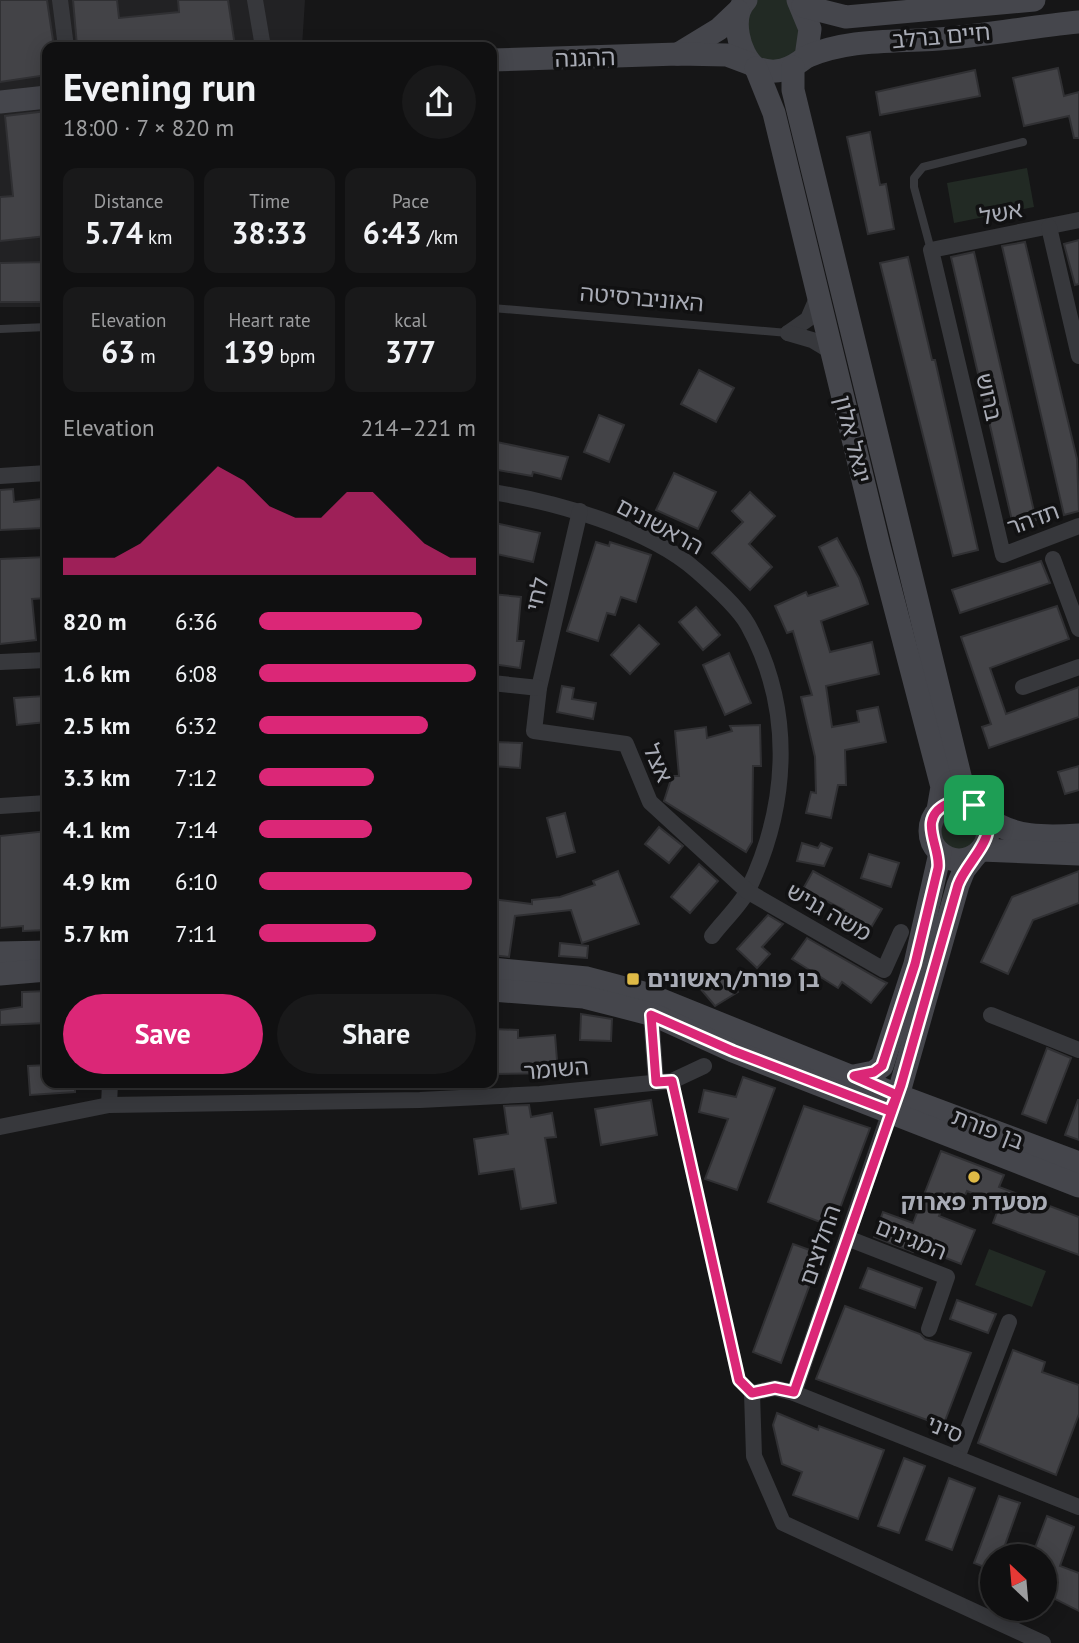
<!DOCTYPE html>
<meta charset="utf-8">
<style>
:root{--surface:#101011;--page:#19191a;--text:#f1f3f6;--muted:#9c9d9f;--line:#303031;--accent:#db2777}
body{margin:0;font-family:"PT Sans","Noto Sans Hebrew",sans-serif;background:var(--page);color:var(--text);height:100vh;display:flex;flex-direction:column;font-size:26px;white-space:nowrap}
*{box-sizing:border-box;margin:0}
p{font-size:23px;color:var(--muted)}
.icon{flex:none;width:38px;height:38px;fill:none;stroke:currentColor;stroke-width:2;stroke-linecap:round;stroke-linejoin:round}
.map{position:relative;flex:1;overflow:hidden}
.panel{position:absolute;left:42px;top:42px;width:455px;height:1046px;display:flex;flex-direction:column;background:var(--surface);border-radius:14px;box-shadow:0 4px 18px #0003,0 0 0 2px var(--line)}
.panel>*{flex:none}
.needle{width:46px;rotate:334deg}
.tools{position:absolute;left:980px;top:1544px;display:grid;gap:14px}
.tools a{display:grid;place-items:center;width:77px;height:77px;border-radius:50%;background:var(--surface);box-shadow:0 4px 18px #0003,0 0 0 2px var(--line);font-size:35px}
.pin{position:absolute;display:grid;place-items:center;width:60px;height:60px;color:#fff;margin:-30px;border-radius:14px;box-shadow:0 4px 10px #0006}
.round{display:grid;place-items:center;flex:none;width:74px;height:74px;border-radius:37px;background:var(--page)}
.overview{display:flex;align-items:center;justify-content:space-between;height:119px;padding:0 21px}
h1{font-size:38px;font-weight:600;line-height:52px}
.stats{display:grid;grid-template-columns:repeat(3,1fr);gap:10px;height:119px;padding:7px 21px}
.stats div{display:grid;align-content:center;border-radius:14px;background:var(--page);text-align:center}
.stats b{font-size:30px;font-weight:600}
.stats small{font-size:19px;font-weight:400}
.stats p{font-size:19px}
.chart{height:196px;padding:14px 21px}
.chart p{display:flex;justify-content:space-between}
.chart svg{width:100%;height:126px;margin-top:7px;fill:var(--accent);opacity:.7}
.primary-button{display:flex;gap:14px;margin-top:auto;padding:14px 21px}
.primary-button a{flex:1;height:80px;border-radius:42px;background:var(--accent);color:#fff;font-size:28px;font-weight:600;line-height:80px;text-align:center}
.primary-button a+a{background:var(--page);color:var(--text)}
ul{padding:0 21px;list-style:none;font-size:23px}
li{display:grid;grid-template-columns:112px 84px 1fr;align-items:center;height:52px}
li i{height:18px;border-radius:9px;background:var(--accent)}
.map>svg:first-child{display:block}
</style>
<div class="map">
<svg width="1079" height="1643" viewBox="0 0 1079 1643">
<rect width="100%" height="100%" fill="#161617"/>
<polygon fill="#222224" points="0,0 305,0 302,47 47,47 47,307 0,307"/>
<g fill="#222a24">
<polygon points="748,0 796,0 806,18 792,66 752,62 744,4"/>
<polygon points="1027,168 1034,207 954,223 947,183"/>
<circle cx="959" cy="831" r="24"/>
<polygon points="989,1249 1046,1271 1032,1307 975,1285"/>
</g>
<g fill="#434347" stroke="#303033" stroke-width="2">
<polygon points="0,0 47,0 54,47 47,47 47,75 0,82"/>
<polygon points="73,0 117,0 119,18 179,12 178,0 228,0 235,46 104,47 104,43 77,46"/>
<polygon points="1058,68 1064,96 1079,92 1079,138 1074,138 1069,116 1024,126 1013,78"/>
<polygon points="975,70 980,96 880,115 876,92"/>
<polygon points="47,111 47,236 0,241 0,197 13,196 5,116"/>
<polygon points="870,132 880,185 886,184 894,229 868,234 847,137"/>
<polygon points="1079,240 1079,284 1075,285 1064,244"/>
<polygon points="1025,242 1077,459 1079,511 1064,515 1002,246"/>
<polygon points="974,252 1036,520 1013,525 951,257"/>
<polygon points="908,257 932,360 935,360 978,550 953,556 880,263"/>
<polygon points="47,262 47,302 0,302 0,263"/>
<polygon points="699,370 734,388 716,422 681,404"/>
<polygon points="599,415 624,425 609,462 584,452"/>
<polygon points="492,441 568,457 561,479 533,472 532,476 492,469"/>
<polygon points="674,473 716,492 698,529 656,510"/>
<polygon points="13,489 14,502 41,499 44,528 0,530 0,490"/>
<polygon points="750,492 775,516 749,544 772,567 750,590 712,553 743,522 732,511"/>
<polygon points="495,523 540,533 533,562 492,553"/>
<polygon points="837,538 859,578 868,604 821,621 830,652 872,642 879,674 826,686 832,727 859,722 857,711 878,707 886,742 845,750 846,785 838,785 831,818 806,813 811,792 816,793 815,757 801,697 812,695 793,631 787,633 775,606 806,592 808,596 838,586 819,547"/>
<polygon points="596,542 609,546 610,542 651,555 636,602 621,597 615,615 607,613 598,641 567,631"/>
<polygon points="47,557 47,598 32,599 36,640 0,644 0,559"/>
<polygon points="1041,561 1050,583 960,613 952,590"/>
<polygon points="492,594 521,597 517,641 524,641 520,668 492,664"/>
<polygon points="1057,606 1069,639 990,668 1006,714 1079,687 1079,717 989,748 982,727 991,724 961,637"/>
<polygon points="696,607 720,635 703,650 679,622"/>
<polygon points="639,625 659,644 630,674 611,655"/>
<polygon points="729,653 751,703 725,715 703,665"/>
<polygon points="562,686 574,688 572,699 596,703 593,719 557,712"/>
<polygon points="45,696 47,722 17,725 14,698"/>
<polygon points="760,725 761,766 753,766 752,842 746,852 664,801 672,776 679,776 675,731 706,727 707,738 732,731 730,726"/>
<polygon points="492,742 522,743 520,768 492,766"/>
<polygon points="1079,766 1079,790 1065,794 1058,772"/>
<polygon points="565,813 575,852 557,857 547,818"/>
<polygon points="659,827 683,846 669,863 645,844"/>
<polygon points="47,831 47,930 23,931 23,926 0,928 0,836"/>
<polygon points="802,843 818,848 821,843 832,848 824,866 797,861"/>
<polygon points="869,854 899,863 891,887 861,878"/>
<polygon points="699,864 718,881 690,913 671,897"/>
<polygon points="618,871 639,924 582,943 571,910 515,916 509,957 492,955 492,899 532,904 532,900 560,897 595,885 593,881"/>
<polygon points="813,871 882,909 866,936 838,919 844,910 803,889"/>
<polygon points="1079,871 1079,903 1033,920 1008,974 981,962 1012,897"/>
<polygon points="768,915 783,924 762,947 770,954 757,968 737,949"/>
<polygon points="807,938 879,979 887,983 871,1003 842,982 838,988 792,959"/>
<polygon points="560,943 588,946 587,958 559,956"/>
<polygon points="725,971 738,992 715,1006 699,987"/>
<polygon points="47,991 47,1023 0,1025 0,1010 22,1007 22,992"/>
<polygon points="581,1014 612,1019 611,1041 580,1040"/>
<polygon points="492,1029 518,1030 518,1038 555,1035 558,1073 492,1074"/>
<polygon points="1047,1048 1071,1058 1046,1123 1022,1114"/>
<polygon points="47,1065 47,1083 75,1083 75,1092 30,1095 28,1066"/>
<polygon points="743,1077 775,1088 737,1190 705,1179 728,1119 699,1112 704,1090 736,1097"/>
<polygon points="651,1100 657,1135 601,1145 595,1109"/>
<polygon points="1078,1100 1079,1100 1079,1140 1065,1135"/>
<polygon points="529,1105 531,1117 552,1113 556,1137 545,1138 556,1203 521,1209 514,1169 479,1174 474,1139 508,1134 504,1106"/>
<polygon points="804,1106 870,1128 833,1227 768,1202"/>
<polygon points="941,1151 1004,1175 999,1187 1079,1217 1079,1255 993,1223 1000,1204 967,1191 962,1202 947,1196 939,1216 975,1230 961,1264 915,1246 913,1252 874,1237 883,1212 913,1223"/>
<polygon points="793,1244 821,1254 781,1363 753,1352"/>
<polygon points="868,1268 922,1288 915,1308 860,1288"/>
<polygon points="957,1300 996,1314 988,1333 950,1319"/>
<polygon points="845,1306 920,1334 925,1339 971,1353 943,1426 816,1379"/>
<polygon points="1013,1350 1045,1362 1042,1372 1079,1385 1079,1414 1056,1475 978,1443"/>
<polygon points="777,1413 818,1430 819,1426 884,1450 858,1519 793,1495 802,1472 782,1464 773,1425"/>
<polygon points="904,1458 925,1466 899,1533 878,1526"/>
<polygon points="949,1478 975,1488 952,1550 926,1540"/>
<polygon points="999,1496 1020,1503 1001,1556 992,1556 992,1570 974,1563"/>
<polygon points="1047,1516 1074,1527 1060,1566 1079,1573 1079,1611 1045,1594 1045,1556 1032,1556"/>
</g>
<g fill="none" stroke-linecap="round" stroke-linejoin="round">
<g stroke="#37383c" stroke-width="8">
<polyline points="931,250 914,187 914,178 923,167 1023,142"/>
<polyline points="492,308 788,333"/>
<polyline points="0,329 47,327"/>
<polyline points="672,1081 739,1380 752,1393"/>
</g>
<g stroke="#37383c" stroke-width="16">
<polyline points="60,0 66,47"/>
<polyline points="255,0 263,47"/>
<polyline points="1079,220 931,250 1003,555 1079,526"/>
<polyline points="1049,227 1079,356"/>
<polyline points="788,333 808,319 818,296"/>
<polyline points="788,333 812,340 832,352"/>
<polyline points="0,476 47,473"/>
<path d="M492,492C555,502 649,528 697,571C713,585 738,607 748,625C794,709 789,805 748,890C740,906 723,921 712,936"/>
<polyline points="580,511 539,688 534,731 626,744 650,802 747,891 884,970 901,932"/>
<polyline points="1053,559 1079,629"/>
<polyline points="0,662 47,660"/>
<polyline points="492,683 539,688"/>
<polyline points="1023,687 1079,667"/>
<polyline points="0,806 47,803"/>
<polyline points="651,1015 656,1082"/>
<polyline points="991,1015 1079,1050"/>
<polyline points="109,1105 110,1083"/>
<polyline points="0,1127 109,1105 420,1100 540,1094 672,1081 704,1066"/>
<polyline points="847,1238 947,1277 929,1329"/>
<polyline points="794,1393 890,1111"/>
<polyline points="957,1458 1009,1322"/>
<polyline points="1043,1643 783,1523 754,1456 752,1393 775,1388 794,1393 1079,1507"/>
</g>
<g stroke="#45464c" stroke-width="23">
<path d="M746,0C730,16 738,54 756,68C776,75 790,70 806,57L810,29L798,0"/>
<polyline points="803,6 846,17 1034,0"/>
<polyline points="678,54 719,29 738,11"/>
<path d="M806,57C852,37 901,43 950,38C993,34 1036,26 1079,22"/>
<polyline points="492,60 678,54 727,55 751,64"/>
<polyline points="793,67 793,90 961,780 974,805"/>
<polyline points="756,68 774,113 879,546 942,787 938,810"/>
<polyline points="0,102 47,97"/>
<circle cx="959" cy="831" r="29"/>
<path d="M986,817C1012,838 1046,837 1079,835"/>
<polyline points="981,850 1079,854"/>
<polyline points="0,953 47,952"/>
<polyline points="492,969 587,978 644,993 897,1095 1079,1163"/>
<polyline points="0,974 47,970"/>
<polyline points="492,990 584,997 654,1015 733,1051 1079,1186"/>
<polyline points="854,1076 874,1072 882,1066 915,964 940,853"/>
<polyline points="891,1108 901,1085 958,885 964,870 975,856"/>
</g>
</g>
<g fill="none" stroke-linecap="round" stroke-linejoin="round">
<defs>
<path id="route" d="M974,805C1009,831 968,857 958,885L901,1085L794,1392L775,1388L752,1393L739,1380L672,1081L656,1082L651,1015L733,1051L890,1111L897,1095L854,1076L874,1072L882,1066L915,964L938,868C941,846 916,819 947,804C956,799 965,801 974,805"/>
</defs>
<use href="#route" stroke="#fff" stroke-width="14"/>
<use href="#route" stroke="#db2777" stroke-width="9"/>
</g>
<g fill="#dfba46" stroke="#111112" stroke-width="2.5">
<rect x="626" y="972" width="14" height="14" rx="3.5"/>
<circle cx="974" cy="1177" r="7"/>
</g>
<g text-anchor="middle" stroke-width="7" stroke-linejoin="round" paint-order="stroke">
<g font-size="23" fill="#a9acb6" stroke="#111112">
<text transform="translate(941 36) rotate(-5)" y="8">חיים ברלב</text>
<text transform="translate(585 58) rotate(-2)" y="8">ההגנה</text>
<text transform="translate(1001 213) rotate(-11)" y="8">אשל</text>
<text transform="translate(642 298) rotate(5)" y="8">האוניברסיטה</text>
<text transform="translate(989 397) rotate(77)" y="8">ברוש</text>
<text transform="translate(853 439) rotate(76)" y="8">יגאל אלון</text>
<text transform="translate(1033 519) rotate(-20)" y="8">תדהר</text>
<text transform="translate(660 526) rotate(28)" y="8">הראשונים</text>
<text transform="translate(537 594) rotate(-77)" y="8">לחי</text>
<text transform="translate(658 763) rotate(66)" y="8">אצל</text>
<text transform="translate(829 912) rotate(30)" y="8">משה גניש</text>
<text transform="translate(556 1069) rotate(-5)" y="8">השומר</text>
<text transform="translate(988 1129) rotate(21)" y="8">בן פורת</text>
<text transform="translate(911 1239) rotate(22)" y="8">המגינים</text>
<text transform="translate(820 1245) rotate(-71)" y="8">החלוצים</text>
<text transform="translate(945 1429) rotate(22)" y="8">סיני</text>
</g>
<g font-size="23" font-weight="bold" fill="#a9acb6" stroke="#111112" text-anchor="start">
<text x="647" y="987">בן פורת/ראשונים</text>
<text x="974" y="1210" text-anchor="middle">מסעדת פארוק</text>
</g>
</g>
</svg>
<div class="tools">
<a><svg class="needle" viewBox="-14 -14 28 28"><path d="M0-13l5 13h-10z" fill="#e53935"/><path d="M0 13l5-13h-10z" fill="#9c9d9f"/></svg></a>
</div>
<div class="pin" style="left:974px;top:805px;background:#1e9e55"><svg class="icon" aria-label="arrive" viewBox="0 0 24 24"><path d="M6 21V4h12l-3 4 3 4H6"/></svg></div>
<section class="panel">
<div class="overview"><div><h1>Evening run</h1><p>18:00 · 7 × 820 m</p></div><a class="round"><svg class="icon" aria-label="share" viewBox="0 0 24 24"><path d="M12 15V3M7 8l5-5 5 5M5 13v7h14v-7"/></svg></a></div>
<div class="stats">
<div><p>Distance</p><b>5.74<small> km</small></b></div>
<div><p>Time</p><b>38:33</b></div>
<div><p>Pace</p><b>6:43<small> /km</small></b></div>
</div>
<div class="stats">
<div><p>Elevation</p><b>63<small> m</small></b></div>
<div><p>Heart rate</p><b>139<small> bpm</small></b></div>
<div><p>kcal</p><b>377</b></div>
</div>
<div class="chart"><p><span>Elevation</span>214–221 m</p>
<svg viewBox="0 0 160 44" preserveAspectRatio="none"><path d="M0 44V38L10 38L20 38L30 33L40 24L50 15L60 6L70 11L80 20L90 24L100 24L110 15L120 15L130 24L140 33L150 38L160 38V44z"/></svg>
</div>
<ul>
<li><b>820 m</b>6:36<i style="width:75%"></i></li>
<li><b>1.6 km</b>6:08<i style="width:100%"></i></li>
<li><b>2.5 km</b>6:32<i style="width:78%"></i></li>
<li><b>3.3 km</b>7:12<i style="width:53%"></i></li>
<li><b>4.1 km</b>7:14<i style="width:52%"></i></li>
<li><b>4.9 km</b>6:10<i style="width:98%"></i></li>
<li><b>5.7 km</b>7:11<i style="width:54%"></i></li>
</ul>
<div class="primary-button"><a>Save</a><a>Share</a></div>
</section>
</div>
